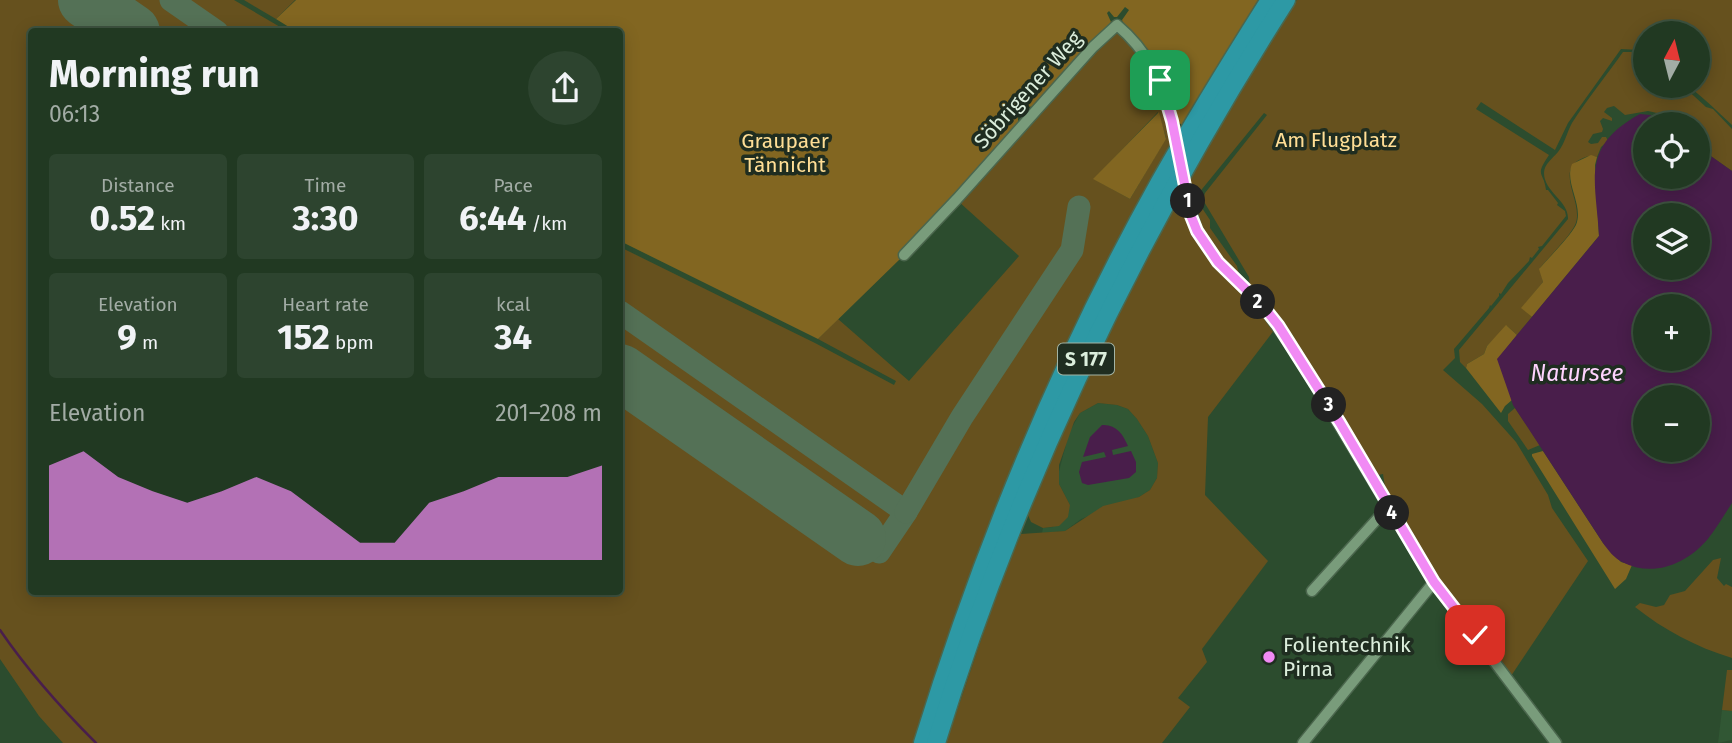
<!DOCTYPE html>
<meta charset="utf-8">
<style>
:root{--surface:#213922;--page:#2d442f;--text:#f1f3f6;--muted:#a2aca5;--line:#3e5340;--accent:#f18af4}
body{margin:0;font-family:"Fira Sans",sans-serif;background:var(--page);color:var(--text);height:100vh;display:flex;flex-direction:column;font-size:26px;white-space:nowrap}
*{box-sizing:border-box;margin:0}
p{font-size:23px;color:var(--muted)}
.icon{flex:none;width:38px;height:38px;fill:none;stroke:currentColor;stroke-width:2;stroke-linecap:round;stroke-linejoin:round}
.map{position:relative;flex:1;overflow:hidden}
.details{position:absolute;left:28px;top:28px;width:595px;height:567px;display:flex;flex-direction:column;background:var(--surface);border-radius:7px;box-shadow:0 4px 18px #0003,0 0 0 2px var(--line)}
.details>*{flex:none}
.needle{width:46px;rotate:7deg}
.controls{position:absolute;left:1633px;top:21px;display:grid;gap:14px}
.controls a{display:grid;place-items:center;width:77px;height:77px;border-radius:50%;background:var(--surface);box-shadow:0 4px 18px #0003,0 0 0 2px var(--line);font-size:35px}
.pin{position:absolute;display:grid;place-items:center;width:60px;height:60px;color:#fff;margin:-30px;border-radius:14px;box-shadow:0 4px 10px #0006}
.km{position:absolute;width:35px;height:35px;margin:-18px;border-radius:50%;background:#222;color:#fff;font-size:19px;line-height:35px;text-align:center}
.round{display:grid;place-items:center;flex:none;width:74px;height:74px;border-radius:37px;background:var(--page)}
.headline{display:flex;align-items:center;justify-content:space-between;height:119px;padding:0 21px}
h1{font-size:38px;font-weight:700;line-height:52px}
.figures{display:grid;grid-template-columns:repeat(3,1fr);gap:10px;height:119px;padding:7px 21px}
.figures div{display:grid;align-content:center;border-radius:7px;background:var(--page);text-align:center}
.figures b{font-size:35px;font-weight:700}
.figures small{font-size:19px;font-weight:400}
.figures p{font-size:19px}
.chart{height:196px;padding:14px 21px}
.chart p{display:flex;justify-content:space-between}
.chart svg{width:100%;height:126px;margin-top:7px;fill:var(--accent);opacity:.7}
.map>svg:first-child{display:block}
</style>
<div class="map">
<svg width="1732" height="743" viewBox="0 0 1732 743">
<rect width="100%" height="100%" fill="#2c4c2e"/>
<g fill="#315734">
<polygon points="1098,403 1117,405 1128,409 1137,419 1148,436 1158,463 1157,478 1150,490 1139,497 1081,519 1065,531 1042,533 1043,528 1053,527 1070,505 1059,484 1058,475 1069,433 1080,413"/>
<polygon points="1722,710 1732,711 1732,740 1718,743"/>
</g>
<g fill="#66511e" fill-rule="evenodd">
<path d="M0,0H234L287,31L32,32V592H620V247L815,343L894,385L896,381L818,339L838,319L909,381L1019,256L958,201L1112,32C1142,32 1172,115 1171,142C1171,153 1158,169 1153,179C1131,221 1108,263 1087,306C1018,447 959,593 913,743H63L39,716L0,659ZM1158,112L1166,138L1130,199L1094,179Z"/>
<polygon points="244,0 295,0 276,19"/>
<path d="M1297,0H1732V125C1717,111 1704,98 1688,86H1698V33H1645V53L1640,50L1621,49L1568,123L1555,150L1481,102L1476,109L1549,155C1534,177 1544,171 1546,190H1548L1558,203L1557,205L1565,211L1566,216L1542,246L1538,247L1539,249L1532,258L1530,257L1529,261L1508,283L1501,294L1499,293V296L1491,306L1490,305L1489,308L1454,349L1455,358L1443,370L1482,404L1516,442L1548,495L1552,508L1588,561L1511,676L1428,566L1386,494L1383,474L1378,475L1372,466H1369L1349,432L1350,430L1292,341L1294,337L1291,333L1287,334L1259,291L1254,286L1250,287L1249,277L1203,200L1205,193L1267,115L1264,113L1198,194V202L1210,220V228L1237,266L1240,278C1204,245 1197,225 1188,178L1264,50Z"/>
<path d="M1623,52H1639L1645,57V86H1683L1706,107L1713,109L1732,129V171L1698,147V124H1671L1657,113L1648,111L1625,115L1614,106L1607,108L1604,112L1612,118V121L1603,118L1600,121L1603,129L1602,132L1593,134L1588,142L1591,144L1598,143L1602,137H1606L1608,141L1601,147L1597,157C1591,155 1587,156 1581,159C1554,171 1585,204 1575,225C1570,236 1548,258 1540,268L1543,282L1522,308L1532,317L1517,335L1507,326L1487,346L1484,354L1467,364L1466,368L1460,362L1459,350L1568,219C1569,201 1544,192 1544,173C1544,164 1553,158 1558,152C1565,143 1567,132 1572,123C1588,98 1606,76 1623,52Z"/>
<polygon points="1179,197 1183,200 1187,216 1275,329 1208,417 1205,495 1268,561 1202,649 1207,662 1178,698 1190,707 1162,743 946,743 1002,578 1021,534 1065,531 1103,506 1139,497 1150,490 1157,478 1158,463 1148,436 1137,419 1128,409 1117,405 1098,403 1080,413 1074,422 1059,465 1059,484 1070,505 1068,517 1059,526 1043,528 1031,522 1028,515 1028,509 1042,477 1112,323"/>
<polygon points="1515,408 1540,445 1528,450 1508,421 1508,414"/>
<path d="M1721,558L1717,578L1724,586L1726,584L1732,587V658C1696,647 1664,630 1635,607L1640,603L1656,607L1664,605L1670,595L1685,591L1713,560Z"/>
<polygon points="1727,670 1732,670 1732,711 1722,710"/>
</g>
<g fill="#826621">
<path d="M296,0H1258L1182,125L1178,122C1172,87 1152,48 1124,24L1122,20L1129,10L1125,7L1117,17H1114L1109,11L1107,13L1111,22L1035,106L1022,108L1017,114L1019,125L955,198L898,256L900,259L818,339L620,241V32H297L276,19Z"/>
<polygon points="1159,112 1166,139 1130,199 1093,179"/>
<path d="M1591,155L1597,157L1595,165L1599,236L1532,317L1521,308L1543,282L1539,269C1548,259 1571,235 1576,225C1584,205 1564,183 1572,164Z"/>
<polygon points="1506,325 1517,335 1498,359 1512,400 1505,406 1501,413 1466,368 1467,364 1484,354 1487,346"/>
<polygon points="1543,451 1603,543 1621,562 1632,565 1626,579 1615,589 1532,456 1532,454"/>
</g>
<g fill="#491e4b" fill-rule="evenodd">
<path d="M1640,114L1650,115L1667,124H1645V177H1698V147L1732,171V503C1724,515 1716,529 1707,540C1686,564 1653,578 1622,562C1614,558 1608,550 1603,543L1513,405L1497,359L1599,236C1596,179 1580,147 1640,114ZM1645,215H1698V268H1645ZM1645,306H1698V359H1645ZM1645,397H1698V450H1645Z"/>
<path d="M1102,425C1116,424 1123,434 1128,446L1112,450L1113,455L1131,451L1136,462V472L1129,478L1088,485L1082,483L1079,472L1082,462L1106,457L1104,452L1083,457L1090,437Z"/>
</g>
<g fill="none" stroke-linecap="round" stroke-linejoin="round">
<path stroke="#491e4b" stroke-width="2.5" d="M0,630C28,671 61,708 96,743"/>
<g stroke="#547156" stroke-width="23">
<polyline points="171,0 217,32"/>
<polyline points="620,312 906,512 879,552 858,538"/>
<polyline points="906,512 962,417 1072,250 1079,207"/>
</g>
<g stroke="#547156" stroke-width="56">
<polyline points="86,0 132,32"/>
<polyline points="620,372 858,538"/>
</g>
<defs>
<g id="street">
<polyline points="1188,201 1197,231 1218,262 1262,305 1296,353 1434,582 1556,743"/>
<path d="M904,255L957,199L1093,47L1117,25C1148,51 1163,83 1172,121"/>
<polyline points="1312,591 1389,506"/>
<polyline points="1303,743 1434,582"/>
</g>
<g id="highway">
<path d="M923,743C983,549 1061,359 1160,182C1195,120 1232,60 1270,0"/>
<path d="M936,743C1017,480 1138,232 1286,0"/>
</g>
</defs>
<use href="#street" stroke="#4b664d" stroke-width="13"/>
<use href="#highway" stroke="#4b664d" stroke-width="21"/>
<use href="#street" stroke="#799c7b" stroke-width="10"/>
<use href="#highway" stroke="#2d99a5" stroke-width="18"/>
<defs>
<polyline id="street-bridge" points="1172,121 1188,201"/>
</defs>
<use href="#street-bridge" stroke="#4b664d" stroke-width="13" stroke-linecap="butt"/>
<use href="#street-bridge" stroke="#799c7b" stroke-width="10"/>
</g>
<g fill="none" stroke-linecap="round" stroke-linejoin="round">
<defs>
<polyline id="route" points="1160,80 1172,121 1191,216 1197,231 1218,262 1262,305 1278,325 1340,423 1434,582 1475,635"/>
</defs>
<use href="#route" stroke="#fff" stroke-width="14"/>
<use href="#route" stroke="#f18af4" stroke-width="9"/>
</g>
<circle fill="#f18af4" stroke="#1f2d20" stroke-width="2.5" cx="1269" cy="657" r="7"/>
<g text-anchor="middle" stroke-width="7" stroke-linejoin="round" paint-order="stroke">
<rect fill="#1f2d20" stroke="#a3b4a4" stroke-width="2" x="1058" y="343.5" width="56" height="31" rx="5"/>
<g font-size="19" font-weight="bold" fill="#dceedc">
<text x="1086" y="366">S 177</text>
</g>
<g font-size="21" fill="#dceedc" stroke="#1f2d20">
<text transform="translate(1028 90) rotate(-48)" y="7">Söbrigener Weg</text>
</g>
<g font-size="21" fill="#ffde95" stroke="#1f2d20">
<text x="1336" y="147">Am Flugplatz</text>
<text x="785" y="148">Graupaer<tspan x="785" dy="24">Tännicht</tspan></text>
</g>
<g font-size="21" fill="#dceedc" stroke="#1f2d20" text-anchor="start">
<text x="1283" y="652">Folientechnik<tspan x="1283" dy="24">Pirna</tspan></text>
</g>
<g font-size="23" font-style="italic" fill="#fed3fe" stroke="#1f2d20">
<text x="1577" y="381">Natursee</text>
</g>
</g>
</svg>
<div class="controls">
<a><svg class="needle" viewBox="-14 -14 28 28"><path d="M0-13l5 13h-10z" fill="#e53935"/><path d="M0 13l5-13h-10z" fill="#a2aca5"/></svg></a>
<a><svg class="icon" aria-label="locate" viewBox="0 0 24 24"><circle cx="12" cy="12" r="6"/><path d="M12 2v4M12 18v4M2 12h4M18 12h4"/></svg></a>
<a><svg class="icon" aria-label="layers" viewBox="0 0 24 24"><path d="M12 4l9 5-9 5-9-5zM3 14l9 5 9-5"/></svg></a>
<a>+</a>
<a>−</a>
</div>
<div class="pin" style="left:1160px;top:80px;background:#1e9e55"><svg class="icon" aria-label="arrive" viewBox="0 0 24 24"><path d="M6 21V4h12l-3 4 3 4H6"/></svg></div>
<div class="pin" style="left:1475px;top:635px;background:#d93025"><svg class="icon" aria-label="check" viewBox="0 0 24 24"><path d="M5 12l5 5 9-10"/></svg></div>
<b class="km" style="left:1188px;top:201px">1</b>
<b class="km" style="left:1258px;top:302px">2</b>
<b class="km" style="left:1329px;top:405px">3</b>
<b class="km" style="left:1392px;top:513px">4</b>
<section class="details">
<div class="headline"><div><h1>Morning run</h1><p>06:13</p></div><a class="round"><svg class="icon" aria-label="share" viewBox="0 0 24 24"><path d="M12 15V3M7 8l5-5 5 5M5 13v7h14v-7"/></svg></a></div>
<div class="figures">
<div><p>Distance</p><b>0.52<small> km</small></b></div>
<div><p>Time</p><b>3:30</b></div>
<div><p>Pace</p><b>6:44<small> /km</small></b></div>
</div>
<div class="figures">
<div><p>Elevation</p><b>9<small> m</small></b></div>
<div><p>Heart rate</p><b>152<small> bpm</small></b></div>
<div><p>kcal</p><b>34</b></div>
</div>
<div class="chart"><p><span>Elevation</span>201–208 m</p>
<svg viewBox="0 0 160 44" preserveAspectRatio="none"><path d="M0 44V11L10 6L20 15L30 20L40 24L50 20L60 15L70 20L80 29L90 38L100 38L110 24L120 20L130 15L140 15L150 15L160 11V44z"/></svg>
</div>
</section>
</div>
